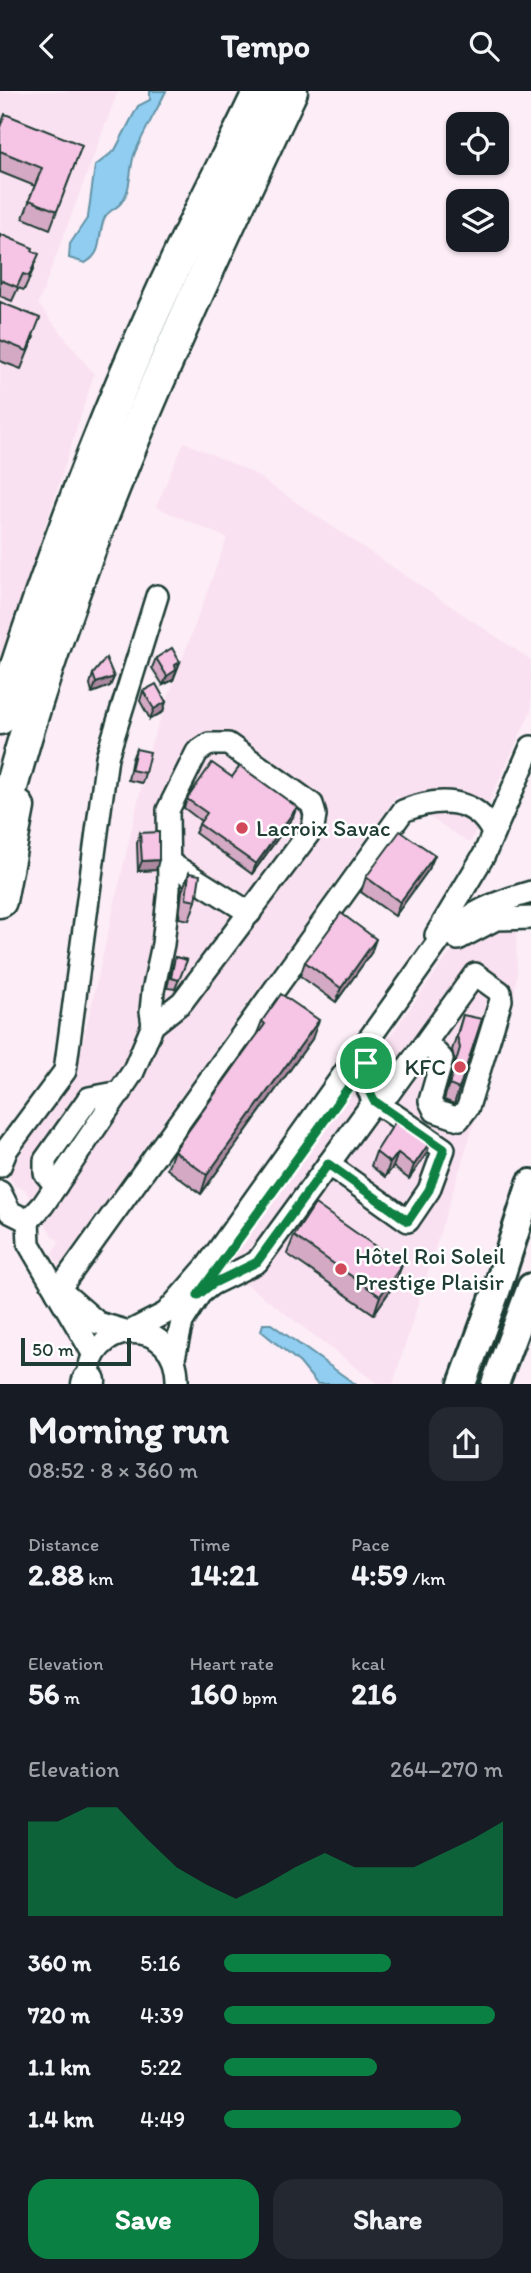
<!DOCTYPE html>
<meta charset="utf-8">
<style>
:root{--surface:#171b24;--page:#242831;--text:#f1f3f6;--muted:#9ea1a6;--accent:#0b8043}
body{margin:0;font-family:Itim,sans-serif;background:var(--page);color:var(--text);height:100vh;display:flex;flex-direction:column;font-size:26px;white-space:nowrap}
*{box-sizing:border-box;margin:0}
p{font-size:23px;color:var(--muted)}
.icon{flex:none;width:38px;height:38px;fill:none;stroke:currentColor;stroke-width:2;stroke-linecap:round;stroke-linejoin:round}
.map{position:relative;height:1293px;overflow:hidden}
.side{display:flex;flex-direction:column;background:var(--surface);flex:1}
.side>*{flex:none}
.controls{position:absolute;left:446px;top:21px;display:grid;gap:14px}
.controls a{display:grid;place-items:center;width:63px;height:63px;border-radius:14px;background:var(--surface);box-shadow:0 2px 5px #0004;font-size:35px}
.scale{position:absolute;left:21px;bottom:18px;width:110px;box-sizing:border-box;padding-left:7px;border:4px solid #1f3d34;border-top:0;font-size:19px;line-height:24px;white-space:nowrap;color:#1f3d34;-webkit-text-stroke:5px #fff;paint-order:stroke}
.pin{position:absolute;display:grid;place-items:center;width:60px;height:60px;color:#fff;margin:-30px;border:4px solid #fff;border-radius:50%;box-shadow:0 2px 7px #0007}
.round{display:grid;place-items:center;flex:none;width:74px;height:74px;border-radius:21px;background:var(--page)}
.head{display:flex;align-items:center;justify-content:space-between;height:119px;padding:0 28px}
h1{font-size:38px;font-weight:800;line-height:52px}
.stats{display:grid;grid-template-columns:repeat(3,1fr);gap:10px;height:119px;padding:7px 28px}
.stats div{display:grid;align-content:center}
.stats b{font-size:30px;font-weight:800}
.stats small{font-size:19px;font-weight:400}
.stats p{font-size:19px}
.chart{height:196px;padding:14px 28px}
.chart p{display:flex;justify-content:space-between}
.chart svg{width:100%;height:126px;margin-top:7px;fill:var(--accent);opacity:.7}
.cta{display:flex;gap:14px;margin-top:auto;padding:14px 28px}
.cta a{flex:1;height:80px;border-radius:21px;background:var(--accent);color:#fff;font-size:28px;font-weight:800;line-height:80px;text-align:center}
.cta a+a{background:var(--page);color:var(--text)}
ul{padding:0 28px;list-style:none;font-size:23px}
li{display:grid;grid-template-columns:112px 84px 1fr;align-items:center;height:52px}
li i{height:18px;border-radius:9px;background:var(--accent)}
header{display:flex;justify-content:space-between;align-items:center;height:91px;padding:0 28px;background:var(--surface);font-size:32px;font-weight:800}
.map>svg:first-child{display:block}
</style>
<header><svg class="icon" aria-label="back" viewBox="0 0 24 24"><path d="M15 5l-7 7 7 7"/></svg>Tempo<svg class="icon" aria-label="search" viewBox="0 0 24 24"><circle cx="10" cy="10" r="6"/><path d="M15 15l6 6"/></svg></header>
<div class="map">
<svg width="531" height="1293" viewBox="0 0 531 1293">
<rect width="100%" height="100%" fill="#fcedf7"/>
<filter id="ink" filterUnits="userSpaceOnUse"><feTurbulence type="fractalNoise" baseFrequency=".0143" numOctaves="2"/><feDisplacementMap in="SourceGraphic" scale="14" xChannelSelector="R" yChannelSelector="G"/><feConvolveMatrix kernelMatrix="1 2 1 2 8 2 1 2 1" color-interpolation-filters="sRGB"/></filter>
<g filter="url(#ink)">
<g fill="#fae1f1">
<polygon points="0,0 118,0 38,213 94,283 0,577"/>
<polygon points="184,351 251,381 531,569 531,620 470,752 397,705 59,1175 52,1162 60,1150 53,1146 25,1098 15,1095 6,1080 76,982 151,653 227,447 156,416"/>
<polygon points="493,835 516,838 517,883 514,904 393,1293 378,1293 249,1195 220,1182 450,862 471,844"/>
</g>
<g fill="#90cdf1" stroke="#6393a5" stroke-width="2">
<path d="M150,0H166C156,21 143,42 134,64C129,79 132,98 121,112C116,118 109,119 105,126C96,145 105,161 85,172L69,167L70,153L88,126L95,75L115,59L138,15L150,9Z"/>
<polygon points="263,1233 271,1233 355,1293 317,1293 300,1272 261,1240"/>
</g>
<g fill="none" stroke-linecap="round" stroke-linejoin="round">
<defs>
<g id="minor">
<polyline points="170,772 250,822"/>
<polyline points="436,844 484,764 531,656"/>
<polyline points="458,848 496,828 531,827"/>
<polyline points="328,1073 408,1130 429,1099 444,1058 374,1010 368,998 366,972"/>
<polyline points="0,1075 7,1058 65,980 107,666 157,505"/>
<polyline points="56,1095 45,1082 45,1069 89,1007 121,1001"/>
<polyline points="0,1101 10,1121 28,1130 43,1114 133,981 153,934 182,911 313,737 315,724 312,713 228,653 209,653 197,661 168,719 169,798 163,853 153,900 151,920 153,934"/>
<polyline points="28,1130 29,1153 94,1264"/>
<path d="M52,1192L98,1232L129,1241L166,1222L207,1175L441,847C471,821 493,812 531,801"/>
<path d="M57,1201L403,720C437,706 476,705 493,742"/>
<polyline points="198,1204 212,1193 257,1171 367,1020 374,1010 389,1002 475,883 500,901 501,909 468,1016 459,1028 435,1020 430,1010 442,968 426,951"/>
<polyline points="174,1267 182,1231 204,1196"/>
<path d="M89,1293C82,1228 180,1221 177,1293"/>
</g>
<g id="major">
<polyline points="462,1293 497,1198 531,1092"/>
<polyline points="495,1293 531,1196"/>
</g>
<g id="highway">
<path d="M0,627C51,467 110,309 183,157C208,104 235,53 260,0"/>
<path d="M0,738C65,479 178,240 291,0"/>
<polyline points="0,810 18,716"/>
<polyline points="88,1293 89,1290"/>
</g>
</defs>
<use href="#minor" stroke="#1f3d34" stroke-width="26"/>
<use href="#major" stroke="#1f3d34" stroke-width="32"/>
<use href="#highway" stroke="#1f3d34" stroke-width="37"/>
<use href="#minor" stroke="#fff" stroke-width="21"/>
<use href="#major" stroke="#fff" stroke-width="26"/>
<use href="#highway" stroke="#fff" stroke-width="32"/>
</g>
<g fill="#d4a9c4" stroke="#1f3d34" stroke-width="2">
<polygon points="0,36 82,54 50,138 23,127 35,95 0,81"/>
<polygon points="0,143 32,160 34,177 24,199 18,197 12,210 0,205"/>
<polygon points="0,211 34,246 21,278 0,270"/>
<polygon points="156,567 180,571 173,589 163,594 152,577"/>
<polygon points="93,583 114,586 110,595 92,602 90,593"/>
<polygon points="143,600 163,621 150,628 140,610"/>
<polygon points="136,658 145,682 142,692 128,689 132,668"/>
<polygon points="232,686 293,726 252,783 195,742 201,730 184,717 187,708"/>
<polygon points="140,742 156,779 138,780 137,752"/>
<polygon points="429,778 395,825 361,801 366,786"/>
<polygon points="189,782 196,810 189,829 179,827 182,800"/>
<polygon points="371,862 336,911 300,885 305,871"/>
<polygon points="175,866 187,869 175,898 167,897 172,876"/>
<polygon points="463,924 459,998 454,1013 444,1009 455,971 452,959"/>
<polygon points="262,930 312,948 201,1103 167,1078 174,1060 256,945"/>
<polygon points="376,1061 427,1062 409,1088 393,1076 385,1086 371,1075"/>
<polygon points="294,1145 402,1174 395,1192 374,1223 287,1163"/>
</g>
<g fill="#ac89a0" stroke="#1f3d34" stroke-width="2">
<polygon points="180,571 173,589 163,594 167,585 175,574"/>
<polygon points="114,586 110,595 92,602 96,592"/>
<polygon points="166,611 163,621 150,628 154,618"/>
<polygon points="297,716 293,726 252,783 256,773"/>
<polygon points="435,764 429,778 395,825 400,811"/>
<polygon points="159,769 156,779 138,780 142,770"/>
<polygon points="376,848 371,862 336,911 341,897"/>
<polygon points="319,929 312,948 201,1103 207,1084"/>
<polygon points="432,1048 427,1062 409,1088 414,1074"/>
<polygon points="398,1062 393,1076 385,1086 390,1072"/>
<polygon points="402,1174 395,1192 374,1223 380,1205"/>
</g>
<g fill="#f6c4e4" stroke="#1f3d34" stroke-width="2">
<polygon points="5,23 82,54 57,120 29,109 42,77 0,60 0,36"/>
<polygon points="0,143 33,157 32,160 39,163 29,185 23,183 17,196 0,189"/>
<polygon points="0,211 40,227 27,260 0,249"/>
<polygon points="172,557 180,571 175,574 176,579 167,585 156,567"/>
<polygon points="106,567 114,586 96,592 93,583"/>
<polygon points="156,593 166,611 154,618 143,600"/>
<polygon points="136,658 150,661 145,682 131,679"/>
<polygon points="212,672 232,686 240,675 297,716 256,773 199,733 207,722 187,708"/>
<polygon points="400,740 435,764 400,811 366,786"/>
<polygon points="159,741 159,769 142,770 140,742"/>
<polygon points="189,782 200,784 196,810 186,808"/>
<polygon points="341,822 376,848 341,897 305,871"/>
<polygon points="175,866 187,869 179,889 171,887"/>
<polygon points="281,903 319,929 207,1084 174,1060 265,933 262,930"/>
<polygon points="463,924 482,928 459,998 449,994 460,957 457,945"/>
<polygon points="399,1025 432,1048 414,1074 398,1062 390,1072 376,1061"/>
<polygon points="315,1113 402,1174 380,1205 294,1145"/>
</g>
</g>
<g fill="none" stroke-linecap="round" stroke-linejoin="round" filter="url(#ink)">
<defs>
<polygon id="route" points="366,972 368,998 374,1010 444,1058 429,1099 408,1130 328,1073 257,1171 212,1193 198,1204"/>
</defs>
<use href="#route" stroke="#fff" stroke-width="14"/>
<use href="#route" stroke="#0b8043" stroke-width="9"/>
</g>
<g fill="#d1495b" stroke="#fff" stroke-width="2.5">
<circle cx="242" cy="737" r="7"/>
<circle cx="460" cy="976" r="7"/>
<circle cx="341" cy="1178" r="7"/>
</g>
<g text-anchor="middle" stroke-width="5" stroke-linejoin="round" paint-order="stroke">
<g font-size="23" fill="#1f3d34" stroke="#fff" text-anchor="start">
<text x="256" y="745">Lacroix Savac</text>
<text x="446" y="984" text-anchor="end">KFC</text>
<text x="355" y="1173">Hôtel Roi Soleil<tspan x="355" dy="26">Prestige Plaisir</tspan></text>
</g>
</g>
</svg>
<div class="controls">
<a><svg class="icon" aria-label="locate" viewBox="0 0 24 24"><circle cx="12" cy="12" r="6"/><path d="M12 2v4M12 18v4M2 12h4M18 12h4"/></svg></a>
<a><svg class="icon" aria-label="layers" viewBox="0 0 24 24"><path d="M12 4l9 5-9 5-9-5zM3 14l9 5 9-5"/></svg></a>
</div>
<div class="scale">50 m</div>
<div class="pin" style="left:366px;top:972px;background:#1e9e55"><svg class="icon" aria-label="arrive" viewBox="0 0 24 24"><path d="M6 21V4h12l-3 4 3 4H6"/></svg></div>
</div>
<section class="side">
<div class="head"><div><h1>Morning run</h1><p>08:52 · 8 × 360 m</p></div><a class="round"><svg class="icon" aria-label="share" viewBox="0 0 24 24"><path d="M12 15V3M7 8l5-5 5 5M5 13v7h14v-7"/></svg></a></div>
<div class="stats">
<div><p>Distance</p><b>2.88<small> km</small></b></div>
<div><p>Time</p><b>14:21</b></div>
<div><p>Pace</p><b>4:59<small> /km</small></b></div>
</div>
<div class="stats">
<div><p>Elevation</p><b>56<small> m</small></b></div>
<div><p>Heart rate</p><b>160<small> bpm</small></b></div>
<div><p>kcal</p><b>216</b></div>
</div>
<div class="chart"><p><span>Elevation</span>264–270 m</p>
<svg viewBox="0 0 160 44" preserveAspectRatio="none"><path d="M0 44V11L10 11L20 6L30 6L40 17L50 27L60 33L70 38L80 33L90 27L100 22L110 27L120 27L130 27L140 22L150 17L160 11V44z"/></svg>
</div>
<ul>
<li><b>360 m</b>5:16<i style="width:60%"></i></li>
<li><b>720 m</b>4:39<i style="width:97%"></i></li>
<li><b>1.1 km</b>5:22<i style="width:55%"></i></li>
<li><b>1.4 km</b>4:49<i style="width:85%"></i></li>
</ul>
<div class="cta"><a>Save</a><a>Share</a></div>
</section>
